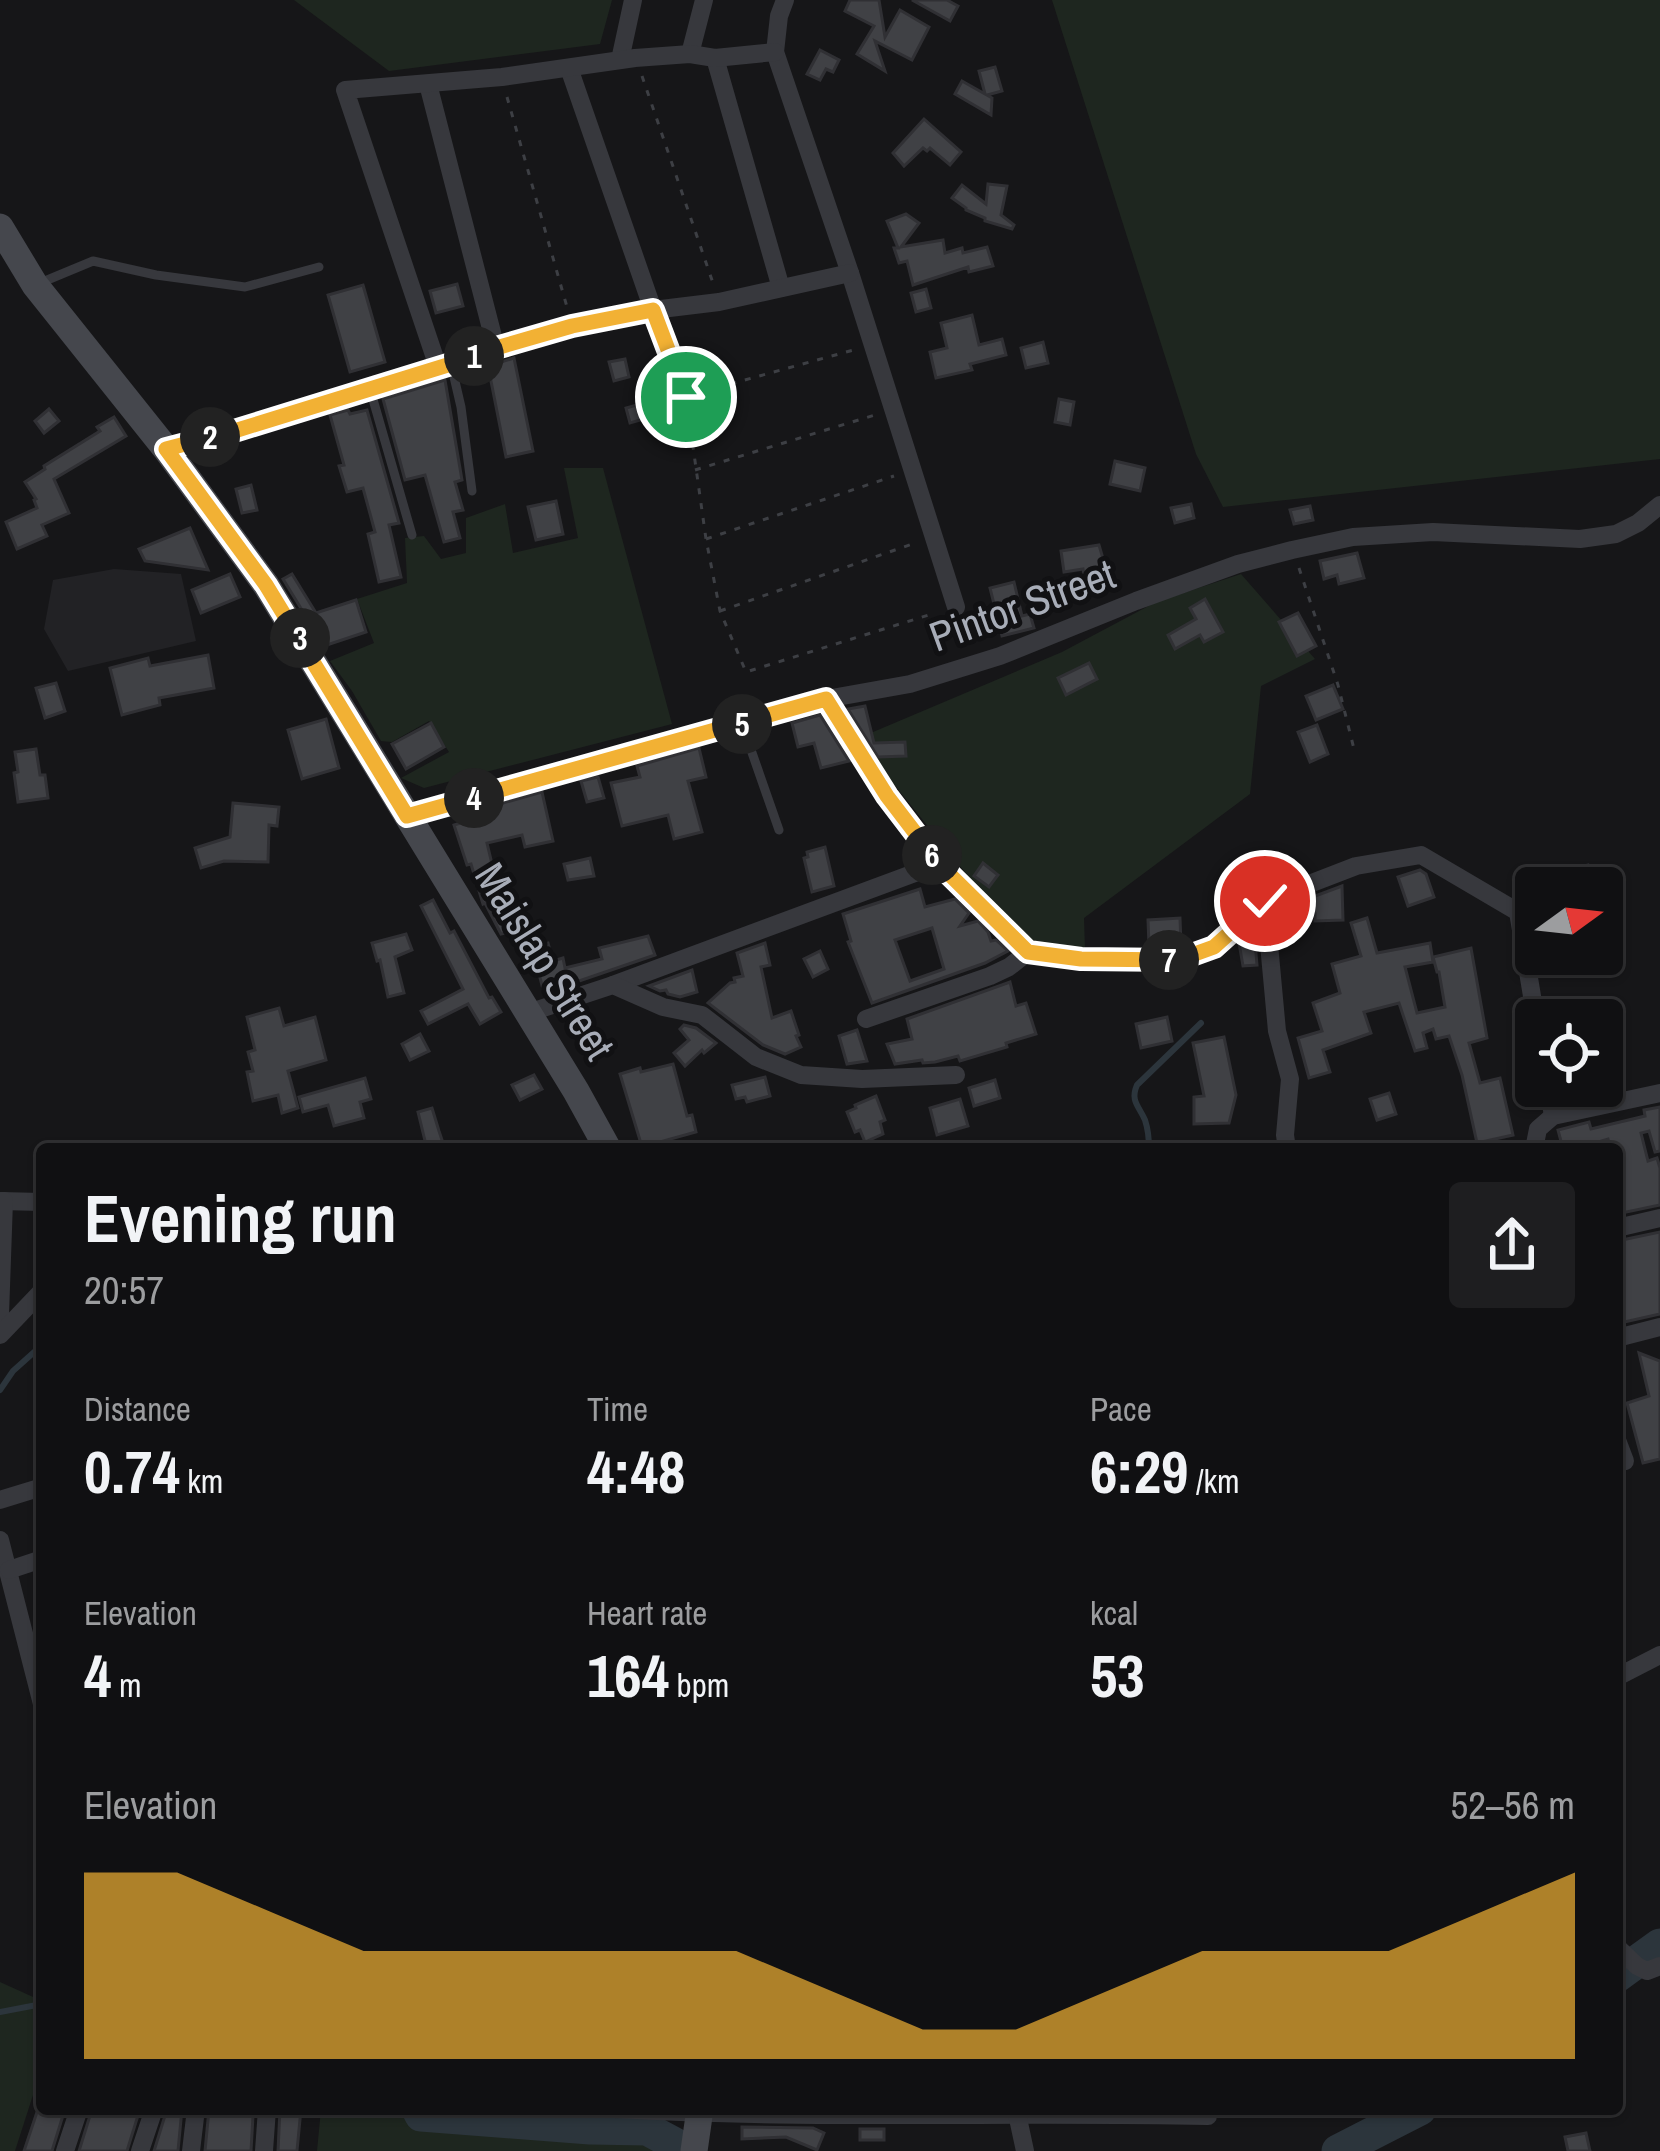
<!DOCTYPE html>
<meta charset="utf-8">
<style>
:root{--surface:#101012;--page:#1e1e20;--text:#f1f3f6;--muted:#9c9d9f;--line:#303032;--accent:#f2b134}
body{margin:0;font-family:"Archivo Narrow",sans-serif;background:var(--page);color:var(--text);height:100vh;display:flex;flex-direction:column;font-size:45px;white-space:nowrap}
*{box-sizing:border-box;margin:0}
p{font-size:39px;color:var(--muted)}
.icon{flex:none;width:66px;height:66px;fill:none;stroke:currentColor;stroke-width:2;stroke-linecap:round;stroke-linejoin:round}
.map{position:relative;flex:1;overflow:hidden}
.details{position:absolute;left:36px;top:1143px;width:1587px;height:972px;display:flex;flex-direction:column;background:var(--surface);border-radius:12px;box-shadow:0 3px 9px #0004,0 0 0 3px var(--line)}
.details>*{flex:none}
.needle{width:78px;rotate:75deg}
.controls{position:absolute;left:1515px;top:867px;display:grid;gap:24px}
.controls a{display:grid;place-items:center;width:108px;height:108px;border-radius:12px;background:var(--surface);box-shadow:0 3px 9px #0004,0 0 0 3px var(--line);font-size:60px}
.pin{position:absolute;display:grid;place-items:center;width:102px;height:102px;color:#fff;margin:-51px;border:6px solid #fff;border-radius:50%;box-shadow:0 3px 12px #0007}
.km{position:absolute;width:60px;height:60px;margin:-30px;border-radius:50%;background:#222;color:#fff;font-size:33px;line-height:60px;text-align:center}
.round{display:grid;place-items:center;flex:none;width:126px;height:126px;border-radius:12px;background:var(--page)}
.headline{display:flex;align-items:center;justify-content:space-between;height:204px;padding:0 48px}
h1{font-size:66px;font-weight:700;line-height:90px}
.stats{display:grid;grid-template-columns:repeat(3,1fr);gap:18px;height:204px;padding:12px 48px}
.stats div{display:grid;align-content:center}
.stats b{font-size:60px;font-weight:700}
.stats small{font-size:33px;font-weight:400}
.stats p{font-size:33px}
.chart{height:336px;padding:24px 48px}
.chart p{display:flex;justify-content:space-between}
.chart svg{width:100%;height:216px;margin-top:12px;fill:var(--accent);opacity:.7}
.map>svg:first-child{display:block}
</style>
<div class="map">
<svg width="1660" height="2151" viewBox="0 0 1660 2151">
<rect width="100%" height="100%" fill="#161618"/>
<polygon fill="#222225" points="114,569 181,574 196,641 68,671 44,629 53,580"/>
<g fill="#1e261f">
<polygon points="294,0 612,0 600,44 389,71"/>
<polygon points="1052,0 1660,0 1660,459 1223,507 1196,454"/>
<polygon points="564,468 603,468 672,724 424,788 401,778 449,752 429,721 392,742 381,741 352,691 330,661 374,643 357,599 407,583 405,538 424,536 441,559 466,553 466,518 505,504 513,553 578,538"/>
<polygon points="1241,574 1315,659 1261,686 1250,794 1084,918 1085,950 1034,943 1026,948 859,741 866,735 1062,652 1156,602"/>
<polygon points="0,1982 42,2001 42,2067 15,2151 0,2151"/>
<polygon points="321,2109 432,2109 483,2121 618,2124 671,2151 317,2151"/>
</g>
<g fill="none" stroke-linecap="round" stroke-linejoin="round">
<g stroke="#2c353c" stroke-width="6">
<path d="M1149,1149C1149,1140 1148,1129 1145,1120C1139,1106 1130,1101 1137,1085L1201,1023"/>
<polyline points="0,1390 13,1371 42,1345"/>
<polyline points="0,2012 42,2004"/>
</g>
<g stroke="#2c353c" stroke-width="33">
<polyline points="1617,1976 1660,1945"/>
<polyline points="418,2109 421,2115 590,2128 647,2129 675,2144"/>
<polyline points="1338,2151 1420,2109"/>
</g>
</g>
<g fill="#404145" stroke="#303034" stroke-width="3" fill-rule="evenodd">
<polygon points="850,0 879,0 885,37 900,10 929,27 912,60 875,41 885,71 857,54 874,26 845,11"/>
<polygon points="912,0 947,0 958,6 950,21"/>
<polygon points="820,50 839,60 833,72 826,69 820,80 807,74"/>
<polygon points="995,67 1002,91 987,95 992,98 991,115 955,94 962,81 985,94 979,71"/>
<polygon points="924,119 961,152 950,165 930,148 927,151 923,148 904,166 893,153"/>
<polygon points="988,184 1007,186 1001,215 1014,225 1012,229 985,221 985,218 966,210 966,208 952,198 962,185 986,204"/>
<polygon points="906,214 919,223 901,247 943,240 945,253 962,248 963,253 987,247 993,266 969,272 968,267 913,285 907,261 899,263 894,248 898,248 887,221"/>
<polygon points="457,284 463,306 436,313 430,291"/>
<polygon points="363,285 385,362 350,372 328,295"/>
<polygon points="926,289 931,308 916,312 911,293"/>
<polygon points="972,315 979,345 1002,339 1006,355 970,364 972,370 936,378 930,352 947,348 941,323"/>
<polygon points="1043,342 1048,363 1026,368 1021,348"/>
<polygon points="514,358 533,451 506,457 488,366"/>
<polygon points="625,359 629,377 614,381 609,362"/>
<polygon points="445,380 462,480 455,482 463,510 453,512 460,538 444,542 425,475 405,480 383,399"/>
<polygon points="1059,399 1074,402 1070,425 1055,422"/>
<polygon points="647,402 651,417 630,423 626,408"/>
<polygon points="49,409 59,421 44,433 35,421"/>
<polygon points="348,410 350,414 367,410 399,523 389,525 401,577 379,582 368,534 375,532 363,488 347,492 339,466 344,465 330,415"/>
<polygon points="114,417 126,436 54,479 69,513 42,525 47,536 17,549 6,522 37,508 34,500 36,499 25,482 45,469 44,466 100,431 97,427"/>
<polygon points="1115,461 1145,468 1140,491 1110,484"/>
<polygon points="251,485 257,510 242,513 236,489"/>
<polygon points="556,501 563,534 536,540 528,507"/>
<polygon points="1191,504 1194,518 1175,523 1171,508"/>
<polygon points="1310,506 1313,520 1294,524 1290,510"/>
<polygon points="190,528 208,570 145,561 139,549"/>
<polygon points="1099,545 1109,579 1086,586 1083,569 1064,572 1061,551"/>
<polygon points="1357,553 1364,578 1339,584 1337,575 1324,579 1320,561"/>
<polygon points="230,574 240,597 201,613 192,590"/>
<polygon points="292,574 316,613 356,600 366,632 324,646 283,579"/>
<polygon points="1014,582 1022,616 1030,614 1034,628 1002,636 990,588"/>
<polygon points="1205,599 1223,632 1204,642 1200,635 1175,649 1168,635 1196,619 1190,608"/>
<polygon points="1298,613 1316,646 1297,656 1279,622"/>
<polygon points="208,655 214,688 159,698 160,705 122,715 110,668 148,658 150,666"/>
<polygon points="1089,663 1097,679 1066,695 1058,678"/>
<polygon points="56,683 65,711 45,718 36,688"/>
<polygon points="1333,685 1343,709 1316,720 1306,696"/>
<polygon points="865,706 874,743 905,742 906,756 878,757 848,709"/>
<polygon points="820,715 849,761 821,768 814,743 798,747 792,723"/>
<polygon points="326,719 339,768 302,779 288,730"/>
<polygon points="431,723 444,747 406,769 392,744"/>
<polygon points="1317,725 1328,754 1310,762 1298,732"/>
<polygon points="699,748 706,777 688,781 702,832 674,839 668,815 622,826 611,783 640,777 637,766"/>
<polygon points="36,749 40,775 45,775 48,798 18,802 14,773 18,772 15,752"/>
<polygon points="598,777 604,798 587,802 581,781"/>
<polygon points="542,792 553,841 525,847 522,835 487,843 505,918 511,917 515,931 501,934 485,903 483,904 471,864 467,865 454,825 490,814 489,807"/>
<polygon points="233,803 279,807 277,826 269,825 268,862 224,861 201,868 195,848 230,837"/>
<polygon points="825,847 834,886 812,892 804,858 808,857 807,852"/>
<polygon points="1283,856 1287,875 1268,878 1264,860"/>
<polygon points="590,858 594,876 568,880 564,864"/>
<polygon points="983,863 998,875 989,887 974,876"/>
<polygon points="1588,865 1594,888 1516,888 1515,882"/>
<polygon points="1420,870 1426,874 1434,897 1408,906 1398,877"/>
<polygon points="1342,886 1343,920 1315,921 1315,914 1307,915 1307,899"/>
<path d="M920,889L925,907L955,899L969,913L960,926L978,921L988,932L991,941L996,940L1008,951L985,963L872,1003L848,942L851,941L843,914ZM932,928L944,969L910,981L895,940Z"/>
<polygon points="433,900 450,933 454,931 489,998 492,997 501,1012 480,1024 468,1004 428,1024 421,1011 463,989 421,906"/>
<polygon points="1180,918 1181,944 1149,946 1148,920"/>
<polygon points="1367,918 1377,953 1430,943 1433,962 1405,967 1417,1013 1445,1007 1439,972 1437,972 1433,957 1471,948 1487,1038 1469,1043 1480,1083 1500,1078 1513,1135 1477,1143 1462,1075 1449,1036 1436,1039 1433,1029 1423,1033 1427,1048 1415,1051 1399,1003 1364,1012 1371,1033 1323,1050 1330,1072 1309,1078 1298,1038 1322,1031 1313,1003 1340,993 1332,964 1361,956 1351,923"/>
<polygon points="1254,929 1257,965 1243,966 1239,943"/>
<polygon points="406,934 412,950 395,957 404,993 388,997 380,960 377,961 372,943"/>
<polygon points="648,936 655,955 544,993 532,947 548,943 553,961 563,958 565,968 602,959 599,948"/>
<polygon points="765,943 770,965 761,967 772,1018 791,1011 799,1035 796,1036 801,1047 785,1054 763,1045 708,1003 730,983 735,982 734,978 743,976 737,953"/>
<polygon points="820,951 828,969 813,977 804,959"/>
<polygon points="692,970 697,992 680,997 668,994 666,990 660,991 649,986"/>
<polygon points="1010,982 1016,1006 1026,1003 1036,1034 1006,1043 1007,1047 960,1061 958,1056 935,1062 923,1063 922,1060 895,1064 887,1044 912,1039 907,1019"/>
<polygon points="279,1008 284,1026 315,1017 326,1060 288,1071 298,1108 282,1113 278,1095 253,1101 247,1072 253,1071 248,1052 255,1050 247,1017"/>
<polygon points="1167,1017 1172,1041 1141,1048 1136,1024"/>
<polygon points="684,1025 696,1028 716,1043 704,1053 702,1050 685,1066 674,1053 689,1040 680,1029"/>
<polygon points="857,1030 867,1061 847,1064 839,1036"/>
<polygon points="420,1034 429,1051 410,1060 402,1044"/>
<polygon points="1224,1037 1236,1095 1229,1123 1194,1124 1194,1097 1204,1096 1193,1043"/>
<polygon points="673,1064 687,1116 692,1115 696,1132 642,1147 620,1074 640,1068 641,1072"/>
<polygon points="534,1075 542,1089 520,1100 512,1085"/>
<polygon points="765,1077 770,1096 747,1102 745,1097 736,1099 732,1085"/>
<polygon points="365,1078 371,1099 360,1102 364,1118 334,1126 328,1105 303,1112 299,1097"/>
<polygon points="995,1080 1000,1098 974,1106 969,1088"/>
<polygon points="1389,1093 1396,1114 1377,1120 1370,1099"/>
<polygon points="876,1096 885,1120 880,1122 883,1134 865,1142 860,1130 855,1132 847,1112 856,1108 855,1105"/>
<polygon points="960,1099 968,1126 937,1135 930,1108"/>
<polygon points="1660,1107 1660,1151 1655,1152 1649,1131 1641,1133 1648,1161 1657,1158 1660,1168 1660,1205 1617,1214 1617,1149 1611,1149 1608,1139 1574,1149 1563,1149 1558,1130 1589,1122 1591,1129 1645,1116 1644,1110"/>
<polygon points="432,1108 439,1131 445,1149 427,1149 418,1112"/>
<polygon points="1660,1232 1660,1314 1620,1323 1617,1312 1617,1241"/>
<polygon points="1639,1353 1660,1361 1660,1459 1643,1463 1627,1403 1649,1396"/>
<polygon points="38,2109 65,2109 52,2151 24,2151"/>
<polygon points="92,2109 140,2109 127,2151 79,2151"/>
<polygon points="167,2109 182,2109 178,2151 154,2151"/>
<polygon points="209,2109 227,2109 227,2114 253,2116 251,2151 205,2151"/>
<polygon points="280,2109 301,2109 297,2151 278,2151"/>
<polygon points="742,2127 813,2128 824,2133 817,2150 786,2137 742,2139"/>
<rect x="860" y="2129" width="24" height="11"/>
<polygon points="1586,2133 1590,2151 1568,2151 1565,2137"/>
</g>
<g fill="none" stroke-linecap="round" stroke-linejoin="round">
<g stroke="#3d3f44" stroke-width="3" stroke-dasharray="6 9" stroke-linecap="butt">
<polyline points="642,76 713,283"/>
<polyline points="507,97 567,307"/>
<polyline points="660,329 686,397 706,539 720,611 746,672 935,613"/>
<polyline points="687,396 857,349"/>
<polyline points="695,470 875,415"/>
<polyline points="706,539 894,476"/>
<polyline points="1299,568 1338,685 1354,749"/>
<polyline points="720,611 915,543"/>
</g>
<g stroke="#37383d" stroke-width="9">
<polyline points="40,283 93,261 156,275 245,287 319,267"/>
<polyline points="451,364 461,407 472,491"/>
<polyline points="370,389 412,535"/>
<polyline points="742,724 779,830"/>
</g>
<g stroke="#37383d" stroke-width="18">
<polyline points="785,0 779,16 775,52 850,273 956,607"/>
<polyline points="690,54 704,0"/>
<polyline points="715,58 781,288"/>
<polyline points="620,60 633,0"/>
<polyline points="569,68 653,310"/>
<polyline points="428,84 496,348"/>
<polyline points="438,367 345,90 502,77 635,58 690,54 715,58 775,52"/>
<polyline points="166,449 231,432 572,326 653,310 719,302 850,273"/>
<polyline points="826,699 887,796 939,864 1028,952 1081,959 1178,960 1215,947 1265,901 1356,866 1421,855 1518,912 1536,1020"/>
<polyline points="407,816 826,699 910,684 1000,656 1136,601 1238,564 1292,550 1353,537 1433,532 1580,539 1616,534 1638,523 1660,505"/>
<polyline points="1265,901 1277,1031 1290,1079 1285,1135 1287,1149"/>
<polyline points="613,985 939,864"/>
<polyline points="528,1013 613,985 663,1007 702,1015 756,1057 801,1075 862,1079 956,1075"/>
<polyline points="866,1019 990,976 1009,967 1028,952"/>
<polyline points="1548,1086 1553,1116"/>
<polyline points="1534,1149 1538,1129 1553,1116 1660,1093"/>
<polyline points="0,1201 42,1202"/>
<polyline points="1617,1228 1660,1218"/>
<polyline points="0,1315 4,1201"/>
<polyline points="0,1335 42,1291"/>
<polyline points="1617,1338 1660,1327"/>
<polyline points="1617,1440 1625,1461"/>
<polyline points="0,1500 42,1487"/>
<polyline points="0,1540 42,1704"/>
<polyline points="9,1570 42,1559"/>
<polyline points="1617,1677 1660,1655"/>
<polyline points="1617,1947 1637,1966 1647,1971 1660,1966"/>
<path d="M616,2109C813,2120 1011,2112 1208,2116"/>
<polyline points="1016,2109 1025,2151"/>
<polyline points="65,2151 79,2109"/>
<polyline points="140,2151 154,2109"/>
<polyline points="191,2151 196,2109"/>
<polyline points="264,2151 267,2109"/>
</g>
<g stroke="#45474d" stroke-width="27">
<polyline points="0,227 35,285 166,449 266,585 576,1091 608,1149"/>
<polyline points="694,2151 700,2109"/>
</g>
</g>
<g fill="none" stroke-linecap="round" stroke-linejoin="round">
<defs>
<polyline id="route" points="686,397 653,310 572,326 496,348 451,364 231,432 166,449 266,585 407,816 826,699 887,796 939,864 1028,952 1081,959 1178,960 1214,947 1265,901"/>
</defs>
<use href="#route" stroke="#fff" stroke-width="24"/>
<use href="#route" stroke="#f2b134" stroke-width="15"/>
</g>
<g text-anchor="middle" stroke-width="10" stroke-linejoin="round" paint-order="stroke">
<g font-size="42" fill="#a8adb8" stroke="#111113">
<text transform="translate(1022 605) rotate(-20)" y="15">Pintor Street</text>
<text transform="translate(545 961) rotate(58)" y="15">Maislap Street</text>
</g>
</g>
</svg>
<div class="controls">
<a><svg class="needle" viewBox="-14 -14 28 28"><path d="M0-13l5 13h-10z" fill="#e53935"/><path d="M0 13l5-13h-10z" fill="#9c9d9f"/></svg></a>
<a><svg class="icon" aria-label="locate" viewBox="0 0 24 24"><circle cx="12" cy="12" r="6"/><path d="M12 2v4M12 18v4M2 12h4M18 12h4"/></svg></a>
</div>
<div class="pin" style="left:686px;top:397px;background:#1e9e55"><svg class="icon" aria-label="arrive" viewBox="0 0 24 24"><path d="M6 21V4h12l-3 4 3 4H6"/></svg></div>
<div class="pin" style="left:1265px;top:901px;background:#d93025"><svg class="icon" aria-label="check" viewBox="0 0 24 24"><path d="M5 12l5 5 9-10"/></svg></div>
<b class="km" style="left:474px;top:356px">1</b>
<b class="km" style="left:210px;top:437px">2</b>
<b class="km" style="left:300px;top:638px">3</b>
<b class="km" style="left:474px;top:798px">4</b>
<b class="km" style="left:742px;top:724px">5</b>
<b class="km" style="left:932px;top:855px">6</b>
<b class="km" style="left:1169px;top:960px">7</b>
<section class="details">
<div class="headline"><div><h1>Evening run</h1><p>20:57</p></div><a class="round"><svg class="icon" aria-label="share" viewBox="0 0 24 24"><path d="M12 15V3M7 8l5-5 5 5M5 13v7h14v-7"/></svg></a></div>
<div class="stats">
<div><p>Distance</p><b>0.74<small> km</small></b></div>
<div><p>Time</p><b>4:48</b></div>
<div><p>Pace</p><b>6:29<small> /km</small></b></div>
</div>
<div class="stats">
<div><p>Elevation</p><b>4<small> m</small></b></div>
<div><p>Heart rate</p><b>164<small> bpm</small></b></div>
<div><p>kcal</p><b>53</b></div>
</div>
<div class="chart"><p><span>Elevation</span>52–56 m</p>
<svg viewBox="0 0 160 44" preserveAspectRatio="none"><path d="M0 44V6L10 6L20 14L30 22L40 22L50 22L60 22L70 22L80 30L90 38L100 38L110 30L120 22L130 22L140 22L150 14L160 6V44z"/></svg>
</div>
</section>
</div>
